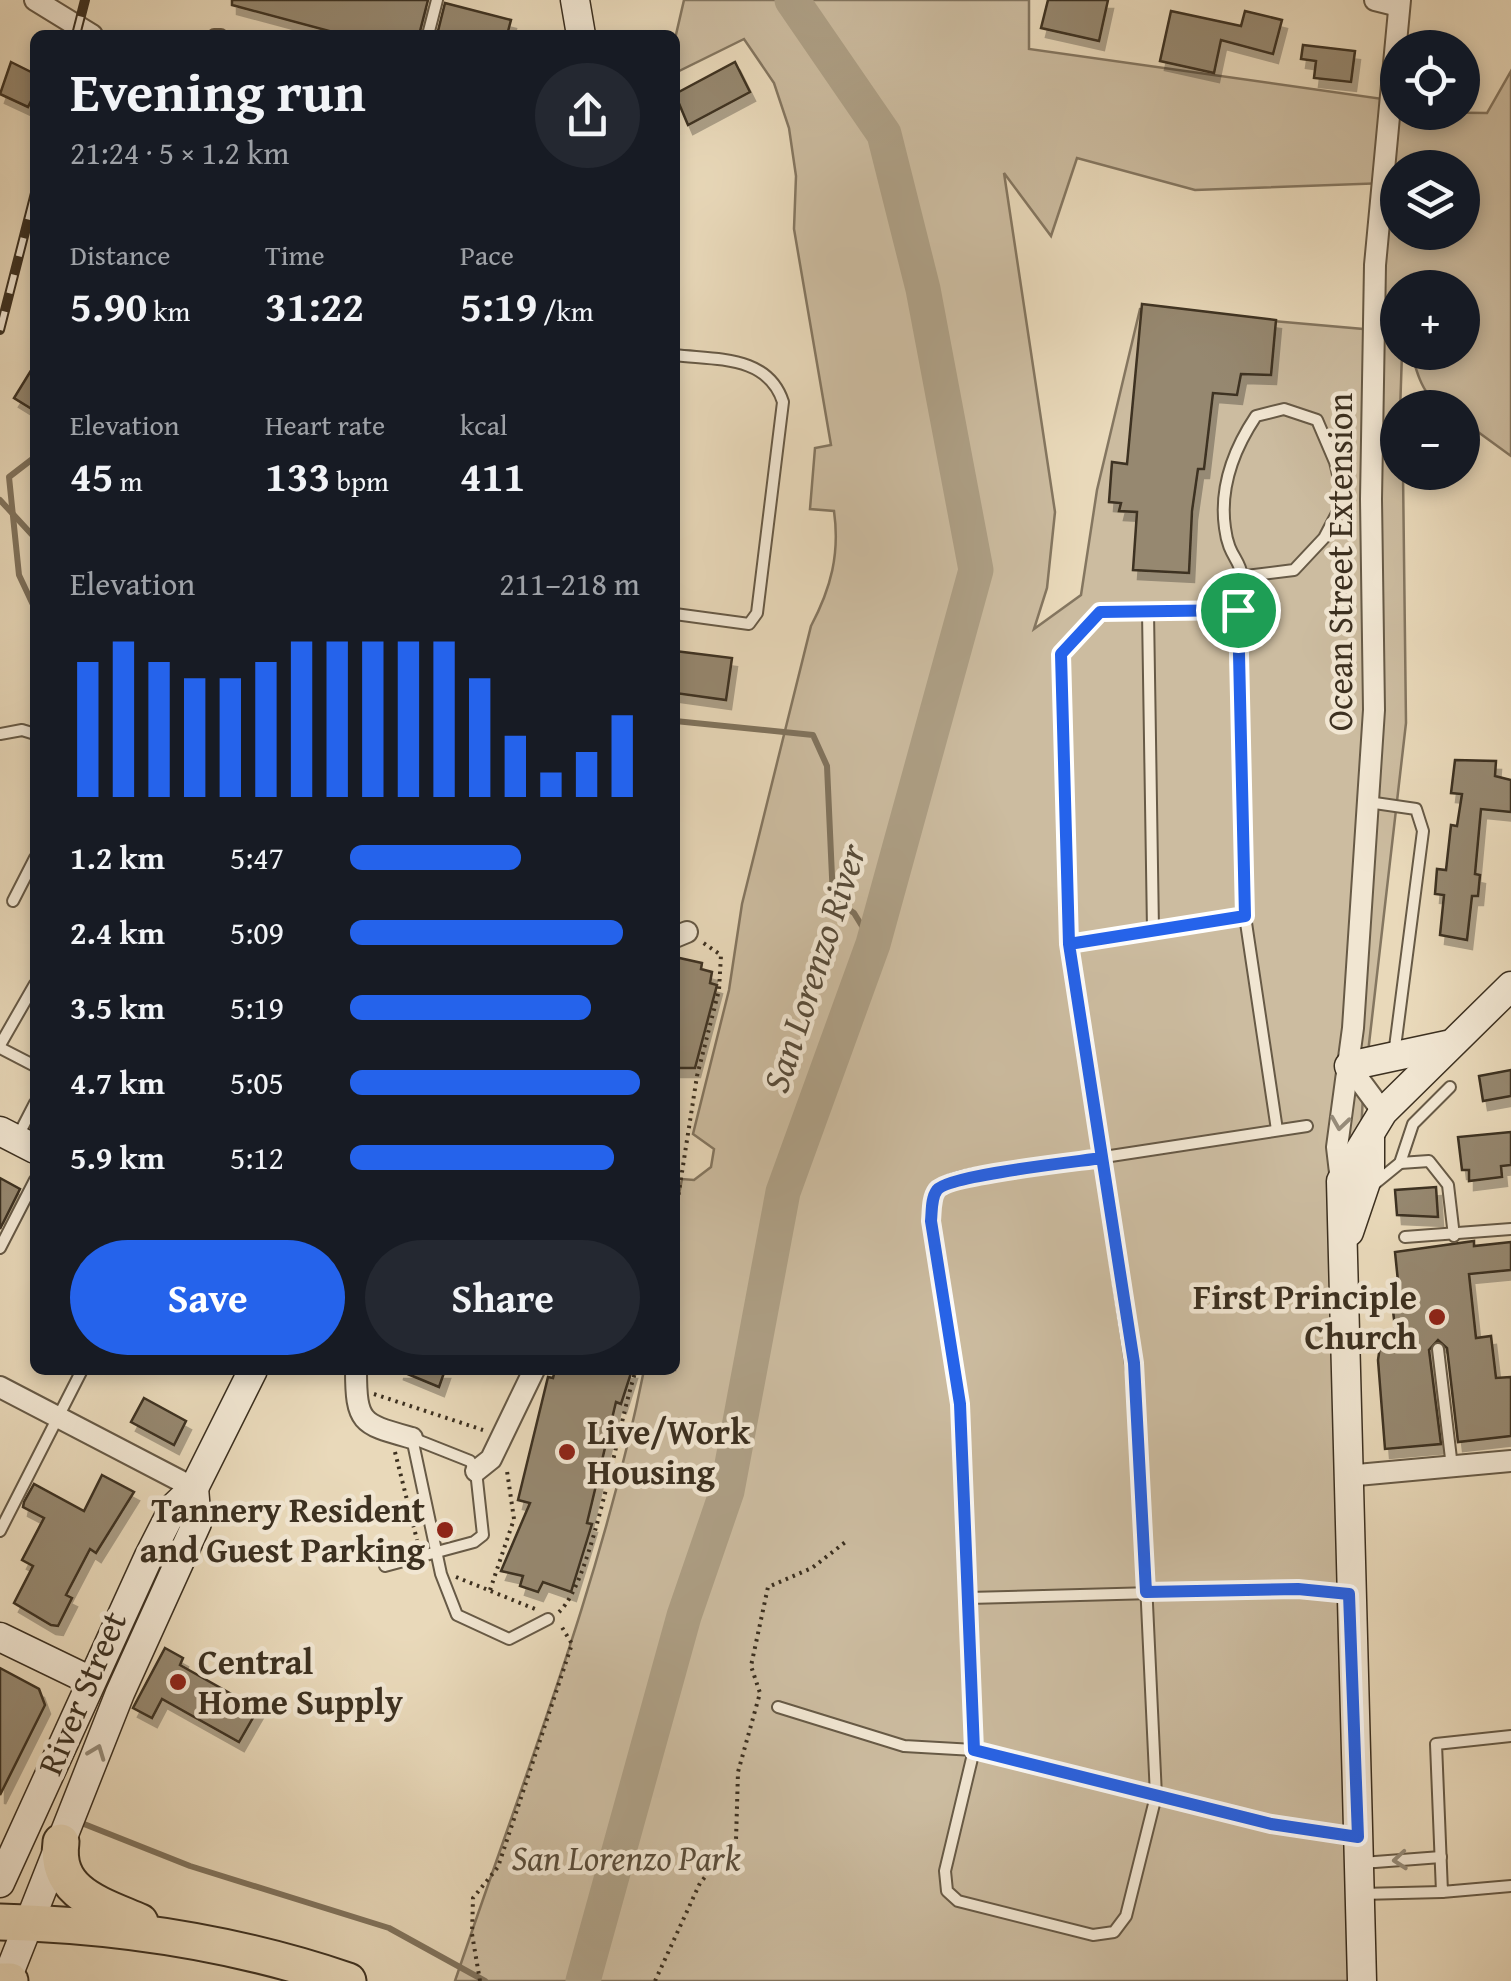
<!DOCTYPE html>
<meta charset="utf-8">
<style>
:root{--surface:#171b24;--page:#242831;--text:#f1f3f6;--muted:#9ea1a6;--accent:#2563eb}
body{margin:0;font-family:"Gentium Book Plus",serif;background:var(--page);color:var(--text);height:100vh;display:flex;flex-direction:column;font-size:38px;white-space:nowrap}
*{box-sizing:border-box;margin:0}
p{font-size:32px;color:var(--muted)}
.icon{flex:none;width:55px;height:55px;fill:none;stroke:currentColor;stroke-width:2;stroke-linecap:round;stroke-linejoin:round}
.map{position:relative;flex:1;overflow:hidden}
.drawer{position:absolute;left:30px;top:30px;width:650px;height:1345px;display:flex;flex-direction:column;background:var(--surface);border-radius:15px;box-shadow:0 5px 15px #0003}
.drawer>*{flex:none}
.buttons{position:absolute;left:1380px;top:30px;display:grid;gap:20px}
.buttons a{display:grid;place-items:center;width:100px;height:100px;border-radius:50%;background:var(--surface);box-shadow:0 5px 15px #0003;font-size:50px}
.pin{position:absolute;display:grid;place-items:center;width:85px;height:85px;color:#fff;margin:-42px;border:5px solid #fff;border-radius:50%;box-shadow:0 2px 10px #0007}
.round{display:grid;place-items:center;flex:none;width:105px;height:105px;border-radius:52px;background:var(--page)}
.headline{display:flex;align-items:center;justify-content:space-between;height:170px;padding:0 40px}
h1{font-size:55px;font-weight:700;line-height:75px}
.figures{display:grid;grid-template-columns:repeat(3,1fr);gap:15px;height:170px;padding:10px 40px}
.figures div{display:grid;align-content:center}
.figures b{font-size:42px;font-weight:700}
.figures small{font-size:28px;font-weight:400}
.figures p{font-size:28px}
.chart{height:280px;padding:20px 40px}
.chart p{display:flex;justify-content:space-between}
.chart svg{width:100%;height:180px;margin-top:10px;stroke:var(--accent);stroke-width:6}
.cta{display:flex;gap:20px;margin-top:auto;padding:20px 40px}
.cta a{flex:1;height:115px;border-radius:60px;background:var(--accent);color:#fff;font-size:40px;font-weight:700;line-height:115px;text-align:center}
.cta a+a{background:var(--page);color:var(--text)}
ul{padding:0 40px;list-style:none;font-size:32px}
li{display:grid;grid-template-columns:160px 120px 1fr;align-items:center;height:75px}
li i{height:25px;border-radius:12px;background:var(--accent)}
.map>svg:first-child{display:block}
</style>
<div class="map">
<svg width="1511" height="1981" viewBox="0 0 1511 1981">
<defs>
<filter id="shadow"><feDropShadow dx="5" dy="9" stdDeviation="0" flood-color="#0004"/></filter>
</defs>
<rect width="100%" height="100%" fill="#e9d9ba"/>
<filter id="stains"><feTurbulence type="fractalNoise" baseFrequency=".002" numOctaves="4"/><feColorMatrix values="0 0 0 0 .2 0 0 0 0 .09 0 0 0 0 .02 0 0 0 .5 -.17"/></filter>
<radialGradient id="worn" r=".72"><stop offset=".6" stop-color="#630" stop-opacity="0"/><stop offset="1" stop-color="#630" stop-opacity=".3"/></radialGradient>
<path fill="#ccbca0" stroke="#847660" stroke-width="2.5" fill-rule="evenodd" d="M684,0H1029V49L1397,101L1398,112L1487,113L1511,71V456L1463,421L1462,408C1425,407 1421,384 1411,353L1462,352V288H1398L1397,319L1381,307L1386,183L1195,190L1077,158L1051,236L1004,173L1055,512L1047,588L1034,629L1081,595L1097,490L1140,309L1397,332L1398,352L1402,353L1398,472L1403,473L1406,723L1363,1096L1351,1317L1361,1981H455C523,1779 602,1580 644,1370H675V1215L682,1179L694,1180L711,1167L714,1149L693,1134L729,990L742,904L811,626C831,588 840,554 834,511L810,509L815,448L831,445L794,229L796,176L789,128L774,83L744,39L675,73V39ZM1398,168H1462V232H1398Z"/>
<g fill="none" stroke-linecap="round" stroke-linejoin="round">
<g stroke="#80735d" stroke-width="6">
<polyline points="35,457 9,477 19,575 35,609"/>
<polyline points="0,500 35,538"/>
<polyline points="675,721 813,735 827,766 833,899 854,913 873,944"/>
<polyline points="79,1822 190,1866 389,1928 485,1981"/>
</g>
<polyline stroke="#aea086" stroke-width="35" points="583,1981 684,1616 727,1491 783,1192 873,944 976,570 923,289 884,134 792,0"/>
</g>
<g fill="#968870" stroke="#3c3020" stroke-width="2.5" filter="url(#shadow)">
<polygon points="232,0 428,0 419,35 344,35 232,5"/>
<polygon points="1048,0 1108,0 1099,41 1041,28"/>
<polygon points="445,3 511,20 507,35 437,35"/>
<polygon points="1171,11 1241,26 1245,11 1282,20 1273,54 1221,40 1214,73 1160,61"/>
<polygon points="1303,45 1355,51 1351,82 1314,78 1316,61 1301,59"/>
<polygon points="11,62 35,74 35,93 28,107 0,94"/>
<polygon points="735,62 750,92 688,125 675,94"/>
<polygon points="1142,304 1276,320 1271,375 1241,374 1237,395 1213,393 1204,469 1198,469 1192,511 1189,573 1133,570 1137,512 1119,511 1121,503 1109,502 1112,462 1127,464"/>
<polygon points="35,364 35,411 14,398"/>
<polygon points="675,651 732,658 726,700 675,693"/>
<polygon points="1455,760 1496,761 1495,776 1511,780 1511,812 1481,809 1475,874 1480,875 1478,896 1472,896 1467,940 1440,935 1444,895 1435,894 1437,869 1446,870 1451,825 1457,826 1462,794 1451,793"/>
<polygon points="675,957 702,963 701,969 712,972 710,983 717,985 695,1068 675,1068"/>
<polygon points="1511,1070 1511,1096 1483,1101 1479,1076"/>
<polygon points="1511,1132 1511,1165 1501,1166 1502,1177 1469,1181 1469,1170 1462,1170 1458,1137"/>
<polygon points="0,1178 20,1189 0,1229"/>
<polygon points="1436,1187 1438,1217 1397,1215 1395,1190"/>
<polygon points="1474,1241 1474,1246 1511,1242 1511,1270 1469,1274 1476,1338 1491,1336 1496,1378 1511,1377 1511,1436 1458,1442 1447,1348 1438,1340 1429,1350 1441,1444 1385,1449 1378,1360 1380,1346 1397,1345 1392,1302 1400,1301 1395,1252"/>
<polygon points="398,1370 445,1370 439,1387"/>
<polygon points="555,1370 632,1370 621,1404 616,1402 587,1523 592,1524 571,1592 543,1582 538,1592 520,1586 523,1576 501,1571 530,1503 518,1500 548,1377 553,1378"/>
<polygon points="144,1398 186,1421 174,1445 131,1422"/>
<polygon points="102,1475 134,1492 96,1553 90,1549 66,1595 72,1598 58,1626 51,1625 14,1603 33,1566 22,1560 44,1518 23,1507 24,1502 34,1484 84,1511"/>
<polygon points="165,1648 183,1658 180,1665 258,1709 239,1742 162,1699 152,1718 133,1708"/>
<polygon points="0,1668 39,1689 45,1705 0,1795"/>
</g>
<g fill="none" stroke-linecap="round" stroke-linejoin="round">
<defs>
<g id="lane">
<polyline points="214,35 221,35"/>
<polyline points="428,35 437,0"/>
<path d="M675,355C716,360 768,355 783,402L757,613L749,624L675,614"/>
<path d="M1246,576L1294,570L1324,538L1344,500L1335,462L1317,420L1284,409L1256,416C1234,449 1219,486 1225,528C1230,569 1251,555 1238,610L1245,916L1277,1130"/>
<path d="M1238,610L1100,613L1061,654L1069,944L1138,1412L1156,1796L1126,1916L1114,1932L1093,1935L958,1901L947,1891L945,1871L974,1750L960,1404L931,1221C932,1210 930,1192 941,1185C964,1171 1006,1172 1032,1168C1124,1154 1215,1140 1307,1126"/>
<polyline points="1148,612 1153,930"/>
<polyline points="0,734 22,730 35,734"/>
<polyline points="1368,802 1416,809 1423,831 1394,1055"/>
<polyline points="13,901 35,858"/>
<polyline points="1069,944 1245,916"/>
<polyline points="0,1045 35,984"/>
<polyline points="0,1048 35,1066"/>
<polyline points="17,1138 35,1103"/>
<polyline points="1400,1163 1429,1161 1448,1185 1454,1236"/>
<polyline points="1373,1185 1400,1163 1413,1124 1450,1087"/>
<polyline points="1405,1237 1511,1229"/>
<polyline points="0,1248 35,1180"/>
<polyline points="1438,1349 1452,1467"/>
<polyline points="412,1438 441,1574 457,1615 509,1639 548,1619"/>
<polyline points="0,1531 82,1370"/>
<polyline points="385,1566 474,1542 483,1535 476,1471 470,1461 412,1438"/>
<polyline points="968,1598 1299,1589 1348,1594"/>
<polyline points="778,1707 904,1746 974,1750 1271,1824 1357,1837"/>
<polyline points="1511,1736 1436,1744 1442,1892 1511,1886"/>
<polyline points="1362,1863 1441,1857"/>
<polyline points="1361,1894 1442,1892"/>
</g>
<g id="street">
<polyline points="35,0 92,35"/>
<polyline points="1375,0 1399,6"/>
<polyline points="675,937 687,932"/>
<polyline points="1349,1066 1383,1112"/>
<polyline points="1341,1181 1337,1147 1353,1028 1374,710 1371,499 1375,265 1400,0"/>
<path d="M356,1370C356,1424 362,1424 412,1438"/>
<polyline points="0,1387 194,1488"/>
<polyline points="476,1471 491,1459 534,1370"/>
<polyline points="1346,1476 1511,1461"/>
</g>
<g id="secondary">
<polyline points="575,0 581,35"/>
<polyline points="1349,1066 1447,1045"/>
<polyline points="0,1131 35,1149"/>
<polyline points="1349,1232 1370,1170 1370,1137"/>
<polyline points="0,1637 91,1681"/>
<polyline points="0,1883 149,1556 174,1507 194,1488 253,1370"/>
<polyline points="6,1981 120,1693 197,1523 194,1488"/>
<polyline points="1362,1981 1341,1181 1383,1112 1511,986"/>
</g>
<g id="highway">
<path d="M61,1842C54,1893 101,1905 140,1922"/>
<path d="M0,1922C118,1925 237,1943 348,1981"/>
<polyline points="0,1981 10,1981"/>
</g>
</defs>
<use href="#lane" stroke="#675a46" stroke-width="14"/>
<use href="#street" stroke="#675a46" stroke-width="24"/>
<use href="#secondary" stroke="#3c3020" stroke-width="31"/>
<use href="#highway" stroke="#3c3020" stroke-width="39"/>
<g stroke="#3c3020" stroke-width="4" stroke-dasharray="2.5 5" stroke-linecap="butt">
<polyline points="675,1217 697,1076 719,990 721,955 702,942"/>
<polyline points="374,1394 483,1430"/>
<polyline points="395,1452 417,1540"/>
<polyline points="456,1577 535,1609"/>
<polyline points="490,1590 514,1519 507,1471"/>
<path d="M559,1612C593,1581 618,1423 636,1370"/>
<polyline points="480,1981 472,1934 473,1898 498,1867 572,1644 560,1624"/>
<polyline points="655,1981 700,1883 736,1840 738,1772 760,1693 751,1666 768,1587 812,1568 848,1540"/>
</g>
<use href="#lane" stroke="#f1e6d2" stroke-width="10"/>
<use href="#street" stroke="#f1e6d2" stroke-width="20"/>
<use href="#secondary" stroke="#f1e6d2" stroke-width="28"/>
<use href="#highway" stroke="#e9d9ba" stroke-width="35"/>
<defs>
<g id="rail">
<polyline points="76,35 85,0"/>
<polyline points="0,330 35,193"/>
</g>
</defs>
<use href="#rail" stroke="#3c3020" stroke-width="10"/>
<use href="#rail" stroke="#f1e6d2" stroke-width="6" stroke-dasharray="19" stroke-linecap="butt"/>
</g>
<defs><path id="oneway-chevron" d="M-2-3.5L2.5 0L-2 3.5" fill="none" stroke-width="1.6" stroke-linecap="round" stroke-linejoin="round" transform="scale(2.5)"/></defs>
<g stroke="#968b79">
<use href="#oneway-chevron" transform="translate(1340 1123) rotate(98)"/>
<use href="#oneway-chevron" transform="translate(97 1752) rotate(-69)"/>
<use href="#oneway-chevron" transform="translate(1400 1860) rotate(175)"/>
</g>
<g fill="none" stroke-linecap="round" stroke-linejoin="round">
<defs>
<path id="route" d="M1238,610L1245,916L1069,944L1134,1363L1146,1592L1298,1589L1349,1594L1358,1837L1271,1824L974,1750L960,1404L931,1221C932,1211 931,1198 937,1190C949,1175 1075,1162 1102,1158L1069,944L1061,654L1100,612L1238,610"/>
</defs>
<use href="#route" stroke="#fff" stroke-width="20"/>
<use href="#route" stroke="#2563eb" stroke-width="12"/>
</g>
<g fill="#8f2418" stroke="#f1e6d2" stroke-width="4">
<circle cx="1437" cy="1317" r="10"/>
<circle cx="567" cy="1452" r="10"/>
<circle cx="445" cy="1530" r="10"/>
<circle cx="178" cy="1682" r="10"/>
</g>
<g text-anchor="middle" stroke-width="9" stroke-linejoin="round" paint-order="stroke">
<g font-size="35" fill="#3c3020" stroke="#f1e6d2">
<text transform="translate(1340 562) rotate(-90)" y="12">Ocean Street Extension</text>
<text transform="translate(82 1693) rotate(-67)" y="12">River Street</text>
</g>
<g font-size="35" font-weight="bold" fill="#3c3020" stroke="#f1e6d2" text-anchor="end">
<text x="1417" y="1309">First Principle<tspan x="1417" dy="40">Church</tspan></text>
<text x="587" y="1444" text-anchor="start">Live/Work<tspan x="587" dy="40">Housing</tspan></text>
<text x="425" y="1522">Tannery Resident<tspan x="425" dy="40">and Guest Parking</tspan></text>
<text x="198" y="1674" text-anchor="start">Central<tspan x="198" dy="40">Home Supply</tspan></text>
</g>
<g font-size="35" font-style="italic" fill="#594c3a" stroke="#f1e6d2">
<text x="626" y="1870">San Lorenzo Park</text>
</g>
<g font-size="38" font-style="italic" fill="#584c3a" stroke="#f1e6d2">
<text transform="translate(814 968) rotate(-72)" y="13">San Lorenzo River</text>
</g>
</g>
<rect width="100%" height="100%" filter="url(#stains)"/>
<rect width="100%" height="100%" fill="url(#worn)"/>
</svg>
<div class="buttons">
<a><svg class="icon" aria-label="locate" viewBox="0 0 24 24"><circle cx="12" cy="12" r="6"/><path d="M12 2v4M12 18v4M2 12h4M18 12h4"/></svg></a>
<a><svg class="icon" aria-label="layers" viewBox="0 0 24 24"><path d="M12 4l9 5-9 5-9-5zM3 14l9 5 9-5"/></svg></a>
<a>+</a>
<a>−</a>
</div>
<div class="pin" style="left:1238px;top:610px;background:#1e9e55"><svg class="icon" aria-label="arrive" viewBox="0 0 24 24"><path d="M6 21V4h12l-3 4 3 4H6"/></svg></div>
<section class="drawer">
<div class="headline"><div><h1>Evening run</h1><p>21:24 · 5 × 1.2 km</p></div><a class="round"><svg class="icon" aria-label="share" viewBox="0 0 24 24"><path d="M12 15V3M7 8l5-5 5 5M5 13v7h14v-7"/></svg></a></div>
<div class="figures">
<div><p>Distance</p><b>5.90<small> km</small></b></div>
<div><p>Time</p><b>31:22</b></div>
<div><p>Pace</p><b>5:19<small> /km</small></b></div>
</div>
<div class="figures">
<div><p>Elevation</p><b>45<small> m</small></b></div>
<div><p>Heart rate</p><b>133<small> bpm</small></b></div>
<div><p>kcal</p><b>411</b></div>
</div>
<div class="chart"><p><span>Elevation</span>211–218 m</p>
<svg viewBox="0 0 160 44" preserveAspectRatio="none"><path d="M5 44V11M15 44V6M25 44V11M35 44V15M45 44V15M55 44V11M65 44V6M75 44V6M85 44V6M95 44V6M105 44V6M115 44V15M125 44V29M135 44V38M145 44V33M155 44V24"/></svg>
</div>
<ul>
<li><b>1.2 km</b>5:47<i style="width:59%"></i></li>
<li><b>2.4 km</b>5:09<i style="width:94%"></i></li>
<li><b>3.5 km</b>5:19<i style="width:83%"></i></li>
<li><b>4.7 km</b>5:05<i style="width:100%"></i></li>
<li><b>5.9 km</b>5:12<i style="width:91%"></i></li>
</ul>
<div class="cta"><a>Save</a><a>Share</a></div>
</section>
</div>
